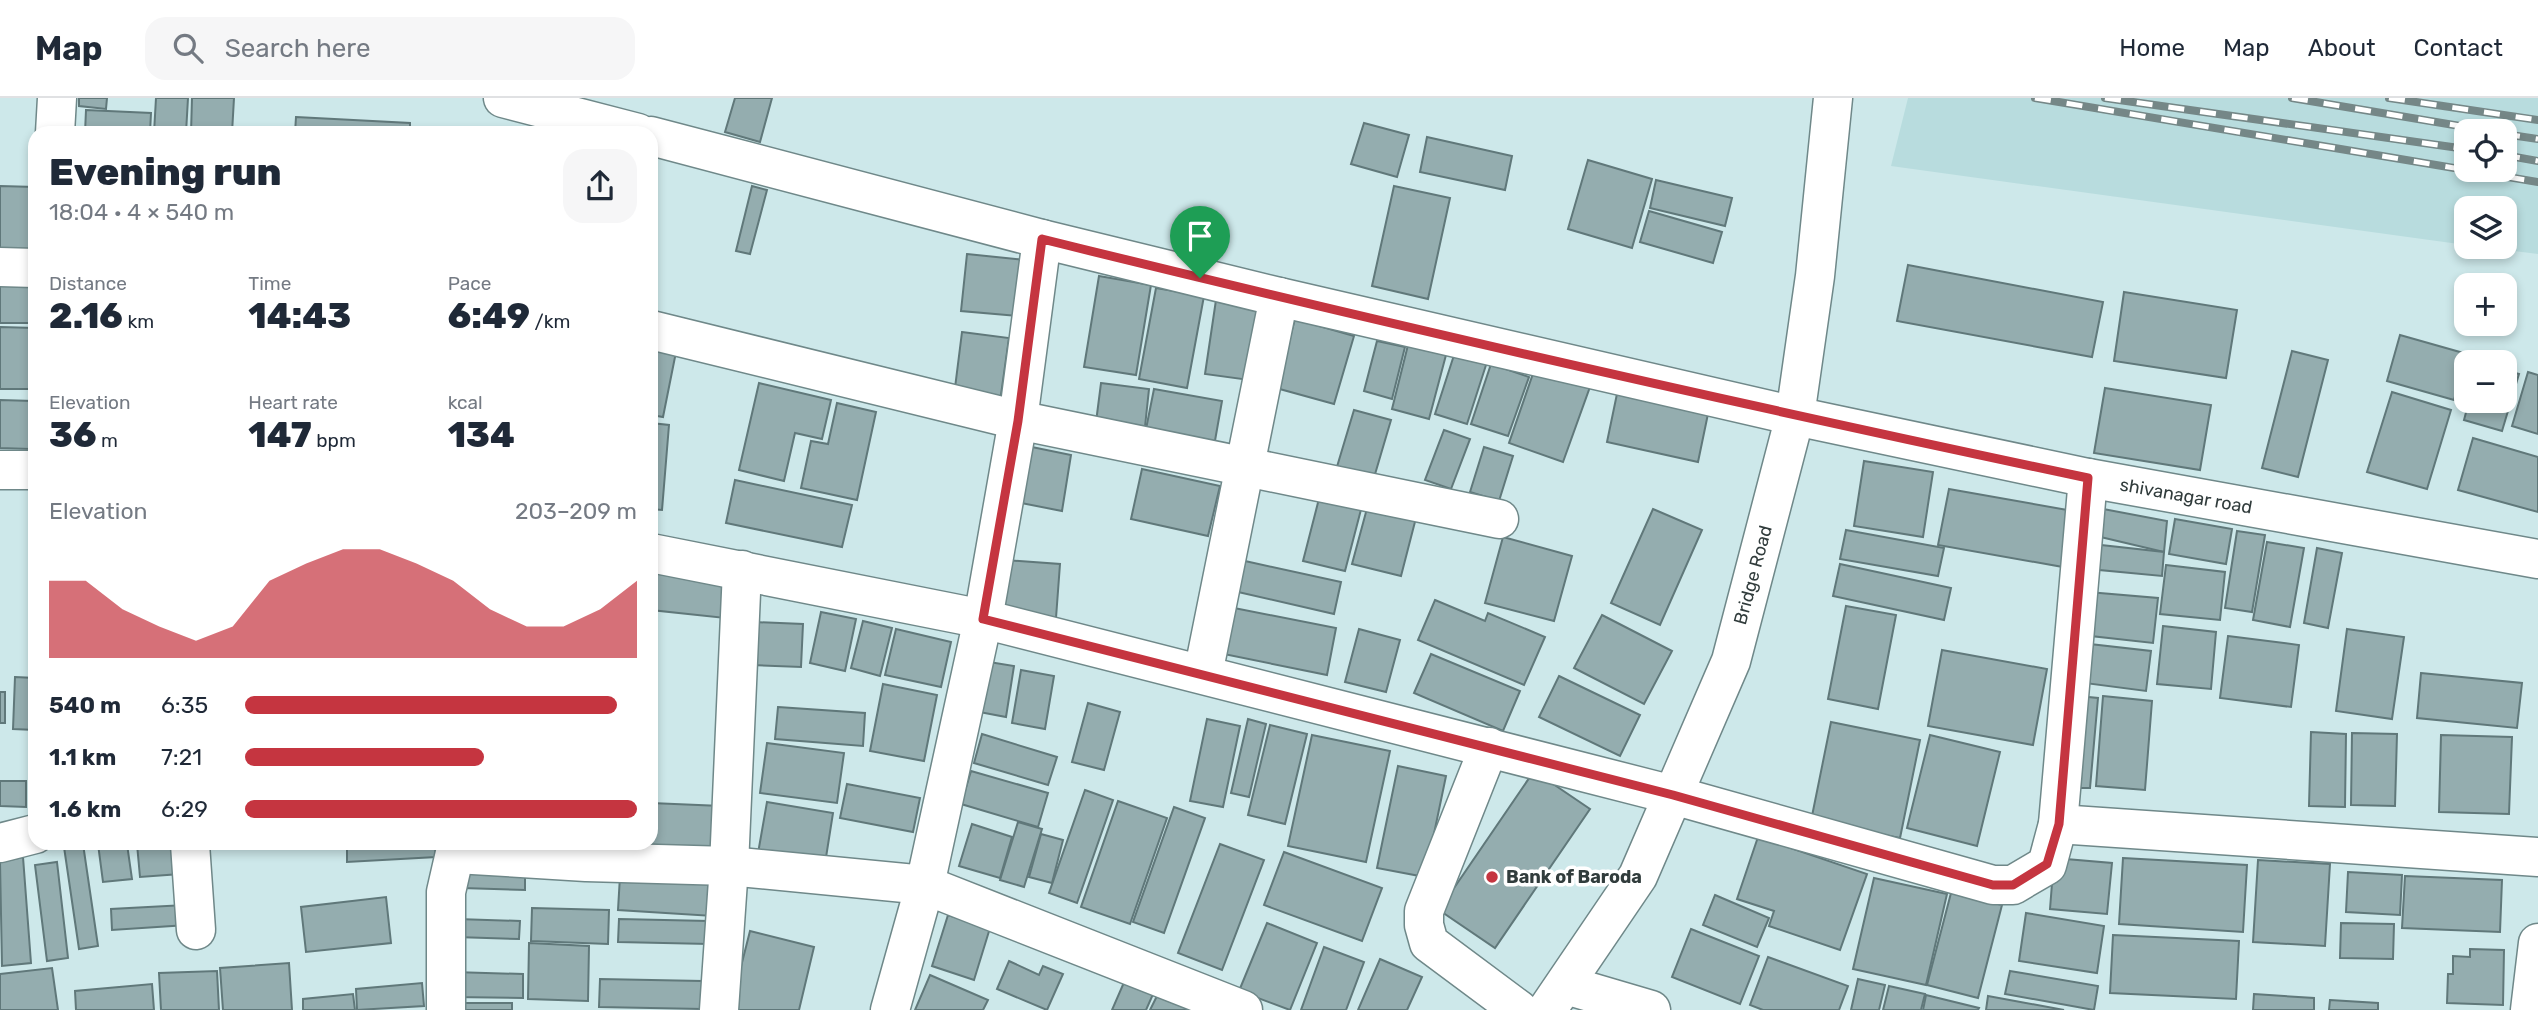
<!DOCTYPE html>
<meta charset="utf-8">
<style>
:root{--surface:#fff;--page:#f6f6f7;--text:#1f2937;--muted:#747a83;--line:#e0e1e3;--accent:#c53540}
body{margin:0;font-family:Rubik,sans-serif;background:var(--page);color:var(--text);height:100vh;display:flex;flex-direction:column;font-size:26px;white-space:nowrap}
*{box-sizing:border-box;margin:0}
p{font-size:23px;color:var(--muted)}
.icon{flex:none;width:38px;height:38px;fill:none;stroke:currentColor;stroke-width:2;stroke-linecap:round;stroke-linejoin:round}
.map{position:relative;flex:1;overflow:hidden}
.panel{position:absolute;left:28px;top:28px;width:630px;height:724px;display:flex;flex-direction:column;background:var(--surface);border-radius:21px;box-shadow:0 4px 10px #0003}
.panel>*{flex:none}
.buttons{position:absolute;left:2454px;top:21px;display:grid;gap:14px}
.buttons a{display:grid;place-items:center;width:63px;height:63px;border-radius:14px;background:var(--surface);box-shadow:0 4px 10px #0003;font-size:35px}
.pin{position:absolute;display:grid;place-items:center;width:60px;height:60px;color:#fff;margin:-72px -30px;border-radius:50% 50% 50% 0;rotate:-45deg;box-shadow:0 0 7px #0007}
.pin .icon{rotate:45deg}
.round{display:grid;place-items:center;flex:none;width:74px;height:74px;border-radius:21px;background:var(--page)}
.head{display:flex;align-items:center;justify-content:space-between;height:119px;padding:0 21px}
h1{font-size:38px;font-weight:800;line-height:52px}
.metrics{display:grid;grid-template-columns:repeat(3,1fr);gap:10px;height:119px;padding:7px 21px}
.metrics div{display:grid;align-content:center}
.metrics b{font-size:35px;font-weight:800}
.metrics small{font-size:19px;font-weight:400}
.metrics p{font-size:19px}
.chart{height:196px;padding:14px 21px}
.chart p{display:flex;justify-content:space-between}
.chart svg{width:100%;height:126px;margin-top:7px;fill:var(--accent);opacity:.7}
ul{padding:0 21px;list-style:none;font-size:23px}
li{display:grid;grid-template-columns:112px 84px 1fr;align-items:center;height:52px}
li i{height:18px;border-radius:9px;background:var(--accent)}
header{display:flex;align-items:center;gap:42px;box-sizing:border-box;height:98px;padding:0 35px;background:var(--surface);border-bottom:2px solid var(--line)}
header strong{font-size:33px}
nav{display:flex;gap:38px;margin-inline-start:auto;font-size:24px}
.search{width:490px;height:63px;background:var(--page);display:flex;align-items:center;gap:18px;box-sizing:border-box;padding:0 24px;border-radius:21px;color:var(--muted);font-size:26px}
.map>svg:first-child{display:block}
</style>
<header>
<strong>Map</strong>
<div class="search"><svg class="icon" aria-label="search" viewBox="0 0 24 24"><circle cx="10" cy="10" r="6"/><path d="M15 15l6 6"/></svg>Search here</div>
<nav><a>Home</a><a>Map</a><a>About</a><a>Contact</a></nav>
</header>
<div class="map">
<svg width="2538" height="912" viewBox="0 0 2538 912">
<rect width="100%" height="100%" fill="#cde8ea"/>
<path fill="#b8dcde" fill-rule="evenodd" d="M1908,0H2538V156L2482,149H2504V110H2466V147L1891,68ZM2466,33H2504V72H2466Z"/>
<g fill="#94adaf" stroke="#60787a" stroke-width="2">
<polygon points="79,0 107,0 106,11 79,8"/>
<polygon points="156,0 188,0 186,35 154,35"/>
<polygon points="192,0 234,0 232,35 191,35"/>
<polygon points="735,0 772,0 760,44 725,34"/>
<polygon points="86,12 151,15 150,35 85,35"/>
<polygon points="296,19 410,25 410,35 295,35"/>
<polygon points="1364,25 1409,37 1397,79 1351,66"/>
<polygon points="1427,39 1512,58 1505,92 1420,74"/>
<polygon points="1588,62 1652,81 1632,150 1568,131"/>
<polygon points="1656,82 1732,100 1725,128 1650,110"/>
<polygon points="0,88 35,89 35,151 0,151"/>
<polygon points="752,88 767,92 750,156 736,153"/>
<polygon points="1394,88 1450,100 1428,201 1372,188"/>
<polygon points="1649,113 1722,134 1713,165 1640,144"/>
<polygon points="967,156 1025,162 1019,218 961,213"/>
<polygon points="1908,167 2103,204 2092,259 1897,223"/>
<rect x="0" y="177" width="33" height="48"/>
<polygon points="1099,178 1151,187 1136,277 1084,269"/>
<polygon points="1156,190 1204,198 1187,290 1139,281"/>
<polygon points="2124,194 2237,212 2226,280 2114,263"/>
<polygon points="1216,202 1260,209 1249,282 1205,276"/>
<polygon points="1295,221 1354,238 1334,306 1276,290"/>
<polygon points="0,229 35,230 34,291 0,291"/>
<polygon points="962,234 1009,240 1000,304 954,298"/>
<polygon points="2400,237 2467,256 2454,302 2387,283"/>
<polygon points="1377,243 1405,249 1392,301 1364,293"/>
<polygon points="1408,247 1446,257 1429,321 1392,311"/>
<polygon points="651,249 676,254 663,319 651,317"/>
<polygon points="2292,253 2328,262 2298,379 2262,370"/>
<polygon points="1455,254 1487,264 1467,326 1435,316"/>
<polygon points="1491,266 1529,279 1508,338 1471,326"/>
<polygon points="1536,267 1591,286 1563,364 1509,345"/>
<polygon points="2504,272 2519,276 2502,333 2464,322 2469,303 2504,303"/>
<polygon points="2528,274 2538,277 2538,336 2512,328"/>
<polygon points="759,285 831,302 822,341 795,335 784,383 739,372"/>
<polygon points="1101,285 1149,291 1144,338 1095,332"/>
<polygon points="2105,290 2211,307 2200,372 2094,355"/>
<polygon points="1154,291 1222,303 1213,354 1144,341"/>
<polygon points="1618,291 1709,311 1698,364 1607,344"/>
<polygon points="2392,294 2451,312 2427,391 2367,374"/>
<polygon points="0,302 33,303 30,351 0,350"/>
<polygon points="837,305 876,314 857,402 801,390 811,343 828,346"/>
<polygon points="1354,312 1391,322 1373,383 1336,372"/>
<polygon points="651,325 669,327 662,412 651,411"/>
<polygon points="1444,332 1470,341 1451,391 1425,382"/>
<polygon points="2473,340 2538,359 2538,414 2458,392"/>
<polygon points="1027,348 1071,357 1062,413 1016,404"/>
<polygon points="1484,349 1513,358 1499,403 1470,394"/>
<polygon points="1864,363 1933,374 1923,439 1854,428"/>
<polygon points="1142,371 1220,388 1208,438 1131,421"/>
<polygon points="735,382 852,407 842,449 726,425"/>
<polygon points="1322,389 1364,400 1345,473 1303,463"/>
<polygon points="1949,391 2073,413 2063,469 1938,447"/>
<polygon points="1369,403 1417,416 1401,478 1352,466"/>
<polygon points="2098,410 2167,423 2164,454 2092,437"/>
<polygon points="1653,411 1702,432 1660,527 1611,505"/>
<polygon points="2175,421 2232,431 2226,466 2169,456"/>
<polygon points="1846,432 1944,450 1938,478 1840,461"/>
<polygon points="2237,433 2265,437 2252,514 2225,510"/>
<polygon points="1503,439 1572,458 1554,523 1485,505"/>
<polygon points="2267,444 2304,450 2290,529 2253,522"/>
<polygon points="2092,446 2164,454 2162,478 2089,471"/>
<polygon points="2317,450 2342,455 2328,530 2304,525"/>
<polygon points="1006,462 1060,466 1056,520 1002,515"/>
<polygon points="1245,463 1341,484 1334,516 1238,494"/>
<polygon points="1840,466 1951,490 1944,522 1833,498"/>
<polygon points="2166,467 2225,474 2220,522 2160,516"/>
<polygon points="655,474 729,481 725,520 651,512"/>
<polygon points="2088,494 2158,500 2153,545 2082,537"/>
<polygon points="1435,502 1485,523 1488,515 1545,539 1524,587 1418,542"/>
<polygon points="1224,508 1336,530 1327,577 1214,554"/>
<polygon points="1846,508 1896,517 1878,611 1828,601"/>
<polygon points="821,514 856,521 845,573 810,565"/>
<polygon points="1602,517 1672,553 1644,606 1574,570"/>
<polygon points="863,523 892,530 880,578 851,570"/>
<polygon points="754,524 803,526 801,569 752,567"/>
<polygon points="2163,528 2216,534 2211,591 2157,586"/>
<polygon points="896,531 951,544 941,589 885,577"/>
<polygon points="1359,531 1400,542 1386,594 1345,584"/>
<polygon points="2347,531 2404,539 2392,621 2336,613"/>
<polygon points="2228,538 2299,547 2291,609 2220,600"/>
<polygon points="2081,545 2151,553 2146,593 2077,584"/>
<polygon points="1942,552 2047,571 2033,647 1928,628"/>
<polygon points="1431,556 1520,593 1503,633 1414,595"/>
<polygon points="983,563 1014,568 1006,619 974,613"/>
<polygon points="1021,572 1054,578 1045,631 1012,625"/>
<polygon points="2421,575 2522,585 2517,630 2417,620"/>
<polygon points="1559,578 1640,617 1620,658 1539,619"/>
<polygon points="15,579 35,580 35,632 13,631"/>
<polygon points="883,586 937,597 924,663 870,653"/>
<rect x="0" y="594" width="5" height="31"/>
<polygon points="2078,598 2098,600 2090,690 2071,690"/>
<polygon points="2103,598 2152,603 2145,692 2096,688"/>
<polygon points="1088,605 1120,614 1104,672 1072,664"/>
<polygon points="778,609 865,615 863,648 775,641"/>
<polygon points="1207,621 1240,628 1223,709 1190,703"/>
<polygon points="1248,621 1266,626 1249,699 1231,695"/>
<polygon points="1831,624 1920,642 1900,740 1811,723"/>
<polygon points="1270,627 1307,636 1285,726 1248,717"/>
<polygon points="2311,634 2346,636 2345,709 2309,708"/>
<polygon points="2352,635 2397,636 2395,708 2351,707"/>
<polygon points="982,636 1057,659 1048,687 974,665"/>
<polygon points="1312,637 1390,653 1366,764 1288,748"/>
<polygon points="1930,637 2000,654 1977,748 1907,730"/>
<polygon points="2441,637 2512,639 2509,716 2439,714"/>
<polygon points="767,645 844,655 837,705 760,695"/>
<polygon points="1398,668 1446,678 1425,779 1377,770"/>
<polygon points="971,673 1048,695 1038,729 961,706"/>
<polygon points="1534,673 1590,711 1495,850 1439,812"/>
<polygon points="0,683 26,683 26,709 0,708"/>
<polygon points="847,686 920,700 913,734 840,720"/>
<polygon points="1085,692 1113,702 1077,805 1049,795"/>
<polygon points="1118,703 1167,720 1130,826 1081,809"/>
<polygon points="767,704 833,715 824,772 757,761"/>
<polygon points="651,705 721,708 719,759 640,755 641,746 651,746"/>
<polygon points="1174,709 1205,720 1164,835 1133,824"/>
<polygon points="1018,724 1042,731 1024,789 1000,782"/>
<polygon points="972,726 1012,739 1000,780 959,768"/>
<polygon points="1041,736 1063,742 1052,785 1029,779"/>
<polygon points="1758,739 1867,776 1840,852 1769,828 1774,813 1737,801"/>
<polygon points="83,746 98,848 79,851 64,749"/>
<polygon points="98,746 127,746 132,781 103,784"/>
<polygon points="137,746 177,746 180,776 140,779"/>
<polygon points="347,746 435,746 436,759 347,764"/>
<polygon points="1220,746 1264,762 1222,872 1178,855"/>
<polygon points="1284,754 1382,790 1362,843 1264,807"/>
<polygon points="23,759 31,865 2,868 0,764"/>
<polygon points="2054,760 2112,765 2107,816 2050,811"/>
<polygon points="2123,760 2247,767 2243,834 2119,826"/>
<polygon points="2258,762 2330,766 2325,848 2253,844"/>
<polygon points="57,764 68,860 47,863 35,767"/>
<polygon points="463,767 525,768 525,792 462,790"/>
<polygon points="2348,774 2402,777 2400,817 2346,814"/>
<polygon points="620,778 715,783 713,818 618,812"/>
<polygon points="2405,778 2502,782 2500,834 2402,830"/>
<polygon points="1874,780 1947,796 1926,887 1853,871"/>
<polygon points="1951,795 2002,807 1978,900 1927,887"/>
<polygon points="1715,797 1769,820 1757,849 1703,827"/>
<polygon points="386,799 391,845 306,854 301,809"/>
<polygon points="185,807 187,827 112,832 111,811"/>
<polygon points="532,810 609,812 608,846 531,843"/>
<polygon points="2026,815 2104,828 2097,875 2019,863"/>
<polygon points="948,817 990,830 974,882 932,868"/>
<polygon points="457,821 520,823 519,841 456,839"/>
<polygon points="619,821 709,823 709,846 618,844"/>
<polygon points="1267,825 1317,845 1290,912 1239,893"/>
<polygon points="2341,825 2394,826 2393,861 2340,860"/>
<polygon points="1691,831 1759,858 1740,906 1672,879"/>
<polygon points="750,833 814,849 799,912 730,912"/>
<polygon points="2113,837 2239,843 2236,901 2110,895"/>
<polygon points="529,845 589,848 588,903 528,901"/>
<polygon points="1324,849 1364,864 1346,912 1301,912"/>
<polygon points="2470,851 2504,852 2503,907 2447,905 2448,876 2453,876 2453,858 2470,859"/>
<polygon points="1768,859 1848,888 1839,912 1763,912 1750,907"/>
<polygon points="1380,861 1422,879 1407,912 1358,912"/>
<polygon points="1009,863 1039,877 1043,868 1063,876 1047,912 997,891"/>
<polygon points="289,865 292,912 223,912 220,870"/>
<polygon points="52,870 58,912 0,912 0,876"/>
<polygon points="217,873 219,912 161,912 159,875"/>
<polygon points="2010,873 2098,888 2094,912 2005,896"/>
<polygon points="453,874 523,876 523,900 452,899"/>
<polygon points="930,877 988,902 983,912 915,912"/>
<polygon points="600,881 702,883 702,911 599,909"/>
<polygon points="1858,881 1885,887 1879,912 1851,912"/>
<polygon points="1125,882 1154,894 1146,912 1112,912"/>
<polygon points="422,885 424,908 357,912 356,891"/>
<polygon points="152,886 154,912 76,912 75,893"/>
<polygon points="1162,888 1204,912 1150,912"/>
<polygon points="1889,888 1925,896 1921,912 1883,912"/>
<polygon points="353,896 355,912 303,912 303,901"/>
<polygon points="2254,896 2314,900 2314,912 2253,912"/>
<polygon points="1926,897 1979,910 1978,912 1923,912"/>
<polygon points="1988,898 2064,912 1986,912"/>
<polygon points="2330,902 2378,905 2378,912 2329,912"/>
<rect x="452" y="905" width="60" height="7"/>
</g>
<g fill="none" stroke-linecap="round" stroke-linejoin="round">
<defs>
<g id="street">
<polyline points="503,0 638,35"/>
<polyline points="55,35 57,0"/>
<polyline points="651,38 1042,141 1279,199 1795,318"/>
<polyline points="0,169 35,170"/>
<polyline points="651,232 1018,322 1499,421"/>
<polyline points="0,372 35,372"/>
<polyline points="651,455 983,521 1673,697 1993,787 2013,787 2047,767 2058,726 2088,380"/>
<polyline points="1203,576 1279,199"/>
<polyline points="1489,649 1424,813 1424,827 1429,845 1519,912"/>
<polyline points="2058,726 2538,759"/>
<polyline points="0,745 35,736"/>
<polyline points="190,746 196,832"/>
<polyline points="456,756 586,764 729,768 925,787 983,521 1018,322 1042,141"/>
<polyline points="1566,887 1651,912"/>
<polyline points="446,912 446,794 457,746"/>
<polyline points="719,912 729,768 742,472"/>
<polyline points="890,912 925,787 1243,912"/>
<polyline points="2530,912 2538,845"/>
</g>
<g id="secondary">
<polyline points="1795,318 2088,380 2538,461"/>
<polyline points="1547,912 1638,778 1731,563 1795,318 1815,178 1833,0"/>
</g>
</defs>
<use href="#street" stroke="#6f8889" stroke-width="41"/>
<use href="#secondary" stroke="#6f8889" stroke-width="41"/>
<use href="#street" stroke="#fff" stroke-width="38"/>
<use href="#secondary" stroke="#fff" stroke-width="38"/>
<defs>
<g id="rail">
<polyline points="2035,0 2538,84"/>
<polyline points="2105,0 2466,51"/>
<polyline points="2292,0 2490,33"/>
<polyline points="2389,0 2538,22"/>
<polyline points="2504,36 2538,41"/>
<polyline points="2504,57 2538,63"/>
</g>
</defs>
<use href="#rail" stroke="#758787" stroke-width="8"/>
<use href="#rail" stroke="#fff" stroke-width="5" stroke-dasharray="16" stroke-linecap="butt"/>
</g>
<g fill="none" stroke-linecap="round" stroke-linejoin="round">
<defs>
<path id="route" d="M1042,141C1389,227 1738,306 2088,380L2059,726L2047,766L2013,787H1993L1673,697L983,521L1018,323Z"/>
</defs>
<use href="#route" stroke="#fff" stroke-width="14"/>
<use href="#route" stroke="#c53540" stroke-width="9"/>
</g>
<circle fill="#c53540" stroke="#fff" stroke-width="2.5" cx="1492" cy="779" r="7"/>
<g text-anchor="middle" stroke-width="7" stroke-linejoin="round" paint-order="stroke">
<g font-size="18" fill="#313c3c" stroke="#fff">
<text transform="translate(2186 398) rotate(10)" y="6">shivanagar road</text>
<text transform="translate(1753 477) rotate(-75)" y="6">Bridge Road</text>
</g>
<g font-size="18" font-weight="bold" fill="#313c3c" stroke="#fff" text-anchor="start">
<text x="1506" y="785">Bank of Baroda</text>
</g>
</g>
</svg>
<div class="buttons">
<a><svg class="icon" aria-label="locate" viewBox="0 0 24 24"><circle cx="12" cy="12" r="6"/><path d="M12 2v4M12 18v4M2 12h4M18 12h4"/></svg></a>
<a><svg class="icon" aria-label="layers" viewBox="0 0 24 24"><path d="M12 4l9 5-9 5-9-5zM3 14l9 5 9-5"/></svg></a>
<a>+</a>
<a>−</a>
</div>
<div class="pin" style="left:1200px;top:180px;background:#1e9e55"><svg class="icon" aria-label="arrive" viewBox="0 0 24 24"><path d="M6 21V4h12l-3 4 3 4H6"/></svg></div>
<section class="panel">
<div class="head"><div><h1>Evening run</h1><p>18:04 · 4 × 540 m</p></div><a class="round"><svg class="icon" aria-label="share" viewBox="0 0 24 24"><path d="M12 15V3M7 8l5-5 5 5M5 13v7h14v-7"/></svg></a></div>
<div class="metrics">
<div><p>Distance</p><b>2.16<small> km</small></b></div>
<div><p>Time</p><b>14:43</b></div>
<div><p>Pace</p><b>6:49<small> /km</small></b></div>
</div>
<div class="metrics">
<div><p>Elevation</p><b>36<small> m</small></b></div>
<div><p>Heart rate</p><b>147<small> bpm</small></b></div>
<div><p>kcal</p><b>134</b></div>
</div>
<div class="chart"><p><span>Elevation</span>203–209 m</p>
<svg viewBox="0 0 160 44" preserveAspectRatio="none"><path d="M0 44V17L10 17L20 27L30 33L40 38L50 33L60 17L70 11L80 6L90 6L100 11L110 17L120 27L130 33L140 33L150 27L160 17V44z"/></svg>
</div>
<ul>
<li><b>540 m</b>6:35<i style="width:95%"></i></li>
<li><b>1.1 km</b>7:21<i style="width:61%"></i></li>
<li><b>1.6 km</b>6:29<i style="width:100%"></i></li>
</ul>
</section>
</div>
